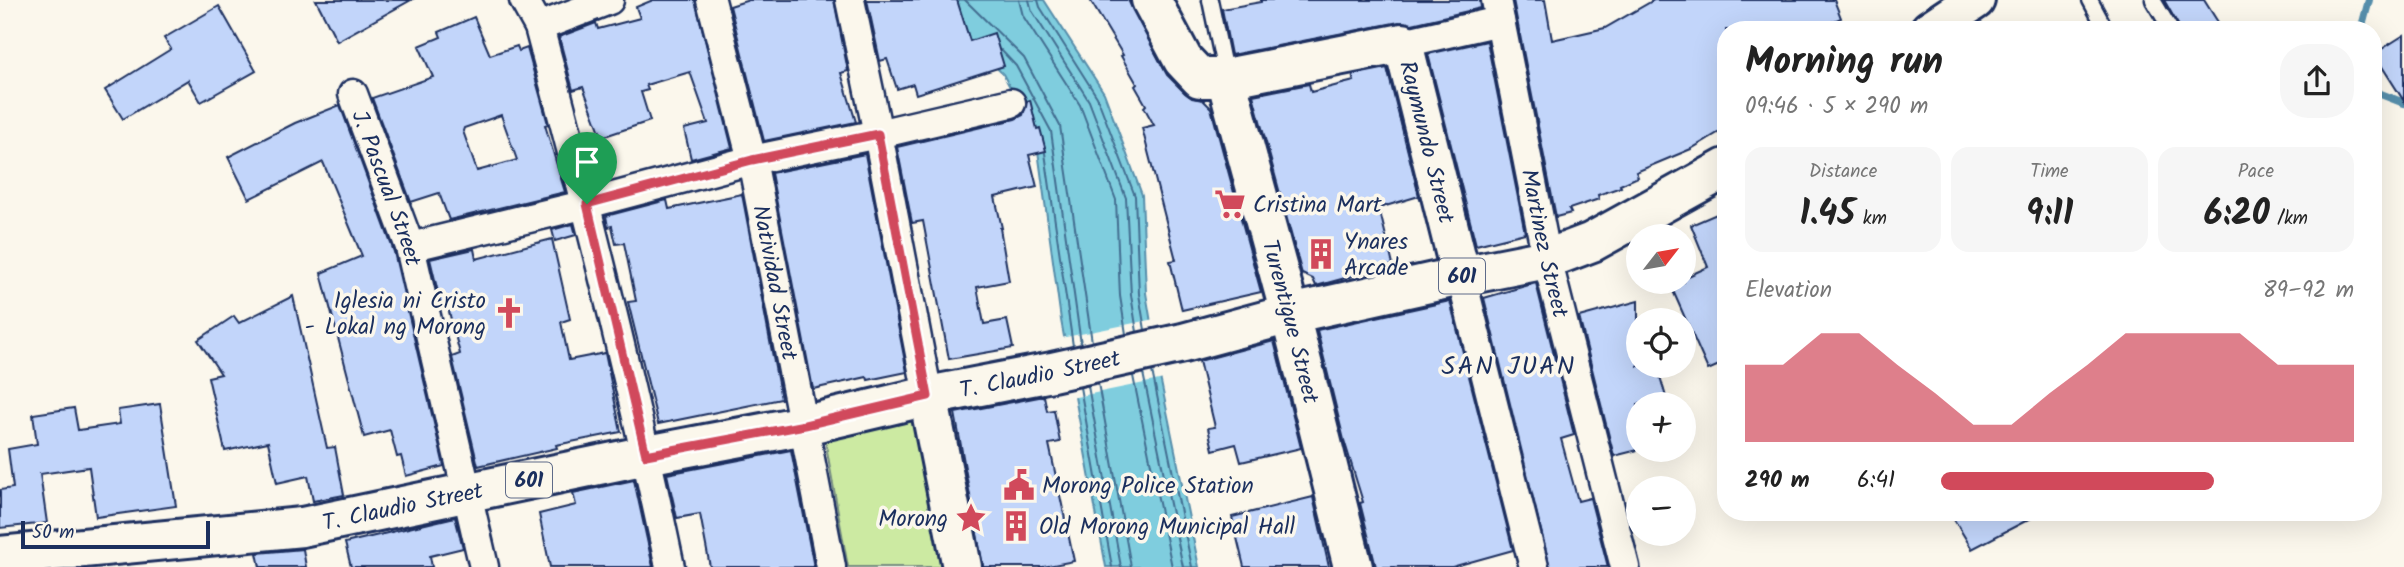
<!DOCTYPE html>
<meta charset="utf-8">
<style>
:root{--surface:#fff;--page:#f6f6f6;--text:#222;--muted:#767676;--accent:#d1495b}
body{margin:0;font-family:Kalam,sans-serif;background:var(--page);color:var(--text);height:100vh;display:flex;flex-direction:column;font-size:26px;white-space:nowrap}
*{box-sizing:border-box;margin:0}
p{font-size:23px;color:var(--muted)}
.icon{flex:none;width:38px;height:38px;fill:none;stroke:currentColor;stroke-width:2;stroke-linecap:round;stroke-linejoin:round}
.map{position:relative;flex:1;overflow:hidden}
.sheet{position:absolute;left:1717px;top:21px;width:665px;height:500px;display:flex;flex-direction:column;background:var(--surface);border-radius:28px;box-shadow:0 7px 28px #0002}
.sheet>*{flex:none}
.needle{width:46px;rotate:59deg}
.buttons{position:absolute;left:1626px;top:224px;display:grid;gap:14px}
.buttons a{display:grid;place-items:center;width:70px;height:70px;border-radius:50%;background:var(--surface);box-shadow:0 7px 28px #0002;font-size:35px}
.scale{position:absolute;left:21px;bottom:18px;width:189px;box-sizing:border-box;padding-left:7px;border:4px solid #1b2f5e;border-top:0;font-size:19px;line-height:24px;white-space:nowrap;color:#1b2f5e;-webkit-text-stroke:5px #fbf7ec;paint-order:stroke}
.pin{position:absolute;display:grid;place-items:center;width:60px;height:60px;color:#fff;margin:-72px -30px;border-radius:50% 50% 50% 0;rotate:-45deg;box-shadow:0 0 7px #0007}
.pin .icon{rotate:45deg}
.round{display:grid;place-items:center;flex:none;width:74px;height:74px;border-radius:28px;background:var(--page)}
.headline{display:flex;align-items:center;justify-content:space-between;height:119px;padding:0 28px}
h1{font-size:38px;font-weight:600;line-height:52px}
.stats{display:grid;grid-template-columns:repeat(3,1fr);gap:10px;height:119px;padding:7px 28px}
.stats div{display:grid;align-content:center;border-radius:18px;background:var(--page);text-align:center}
.stats b{font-size:35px;font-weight:600}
.stats small{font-size:19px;font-weight:400}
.stats p{font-size:19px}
.chart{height:196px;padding:14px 28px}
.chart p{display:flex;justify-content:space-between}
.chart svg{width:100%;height:126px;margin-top:7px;fill:var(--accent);opacity:.7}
ul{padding:0 28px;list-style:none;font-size:23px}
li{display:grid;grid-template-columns:112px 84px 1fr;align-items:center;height:52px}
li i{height:18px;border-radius:9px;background:var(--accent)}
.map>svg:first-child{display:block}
</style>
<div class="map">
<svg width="2404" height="567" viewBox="0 0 2404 567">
<rect width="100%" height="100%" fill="#fbf7ec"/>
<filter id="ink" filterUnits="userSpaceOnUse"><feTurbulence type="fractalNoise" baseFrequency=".0143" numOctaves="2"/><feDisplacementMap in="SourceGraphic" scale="14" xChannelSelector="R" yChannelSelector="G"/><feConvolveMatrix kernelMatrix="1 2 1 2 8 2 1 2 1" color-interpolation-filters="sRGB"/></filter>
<g filter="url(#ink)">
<polygon fill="#cceaa2" stroke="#748c80" stroke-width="2" points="921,412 949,567 848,567 823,429"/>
<polygon fill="#7fcdde" stroke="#578eab" stroke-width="2" points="926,0 1044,0 1104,93 1142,195 1146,293 1161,382 1199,567 1106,567 1061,320 1036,136 1003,74"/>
<polygon fill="#fbf7ec" points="1154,319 1164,379 1071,398 1061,338"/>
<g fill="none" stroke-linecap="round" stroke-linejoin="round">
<g stroke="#436e91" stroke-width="2">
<polyline points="965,0 1024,58 1060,126 1092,342"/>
<polyline points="1019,0 1023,16 1080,105 1116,200 1120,296 1126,334"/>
<polyline points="1029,0 1032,11 1089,101 1126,198 1131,295 1137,332"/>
<polyline points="1038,0 1040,7 1097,97 1135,196 1139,294 1145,330"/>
<polyline points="1001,50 1016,66 1051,131 1081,344"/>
<polyline points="1045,153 1073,346"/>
<polyline points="1152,371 1192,567"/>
<polyline points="1143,373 1183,567"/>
<polyline points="1133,376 1172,567"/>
<polyline points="1098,383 1131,567"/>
<polyline points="1088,386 1121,567"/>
<polyline points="1080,387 1112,567"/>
</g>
<g stroke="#578eab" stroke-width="8">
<polyline points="2361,30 2369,0"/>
<polyline points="2373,91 2404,103"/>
</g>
</g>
<g fill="#c2d5fa" stroke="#1b2f5e" stroke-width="2" fill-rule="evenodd">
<polygon points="316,0 411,0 337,41"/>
<polygon points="653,0 695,0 732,148 691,159 684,129 708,123 690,72 646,85 648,90 641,92 650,121 602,137 583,87 573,90 559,37 596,23 598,29 640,18 636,7"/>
<polygon points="749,0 834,0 848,71 841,73 856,122 764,141 730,6"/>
<polygon points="867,0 957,0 970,41 994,33 1004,66 916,94 913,84 897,89 887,59 880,61"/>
<polygon points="1090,0 1128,0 1167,75 1185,93 1192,98 1203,100 1211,108 1261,292 1182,310 1170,261 1176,260 1142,128 1154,125 1144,107 1146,105 1135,86 1137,84 1121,56 1123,55"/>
<polygon points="1261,0 1480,0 1481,8 1412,24 1399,22 1231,55 1222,9 1261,2"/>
<polygon points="1513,0 1545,0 1552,40 1605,28 1654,0 1834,0 1841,18 1814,30 1726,30 1726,128 1691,149 1636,172 1638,177 1620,185 1621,187 1598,195 1599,199 1569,209 1571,213 1556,217"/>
<polygon points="2164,0 2204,0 2223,30 2181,30"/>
<polygon points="219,6 256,71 201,102 188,80 123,119 105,90 171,49 164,38"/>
<path d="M474,17L490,55L517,46L519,51L527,48L548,124L545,125L565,192L449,220L439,193L411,202L372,98L433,77L419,46L441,37L439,32ZM501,115L517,160L477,171L463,131L464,128Z"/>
<polygon points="2404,35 2404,101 2374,54"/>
<polygon points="1487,41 1525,233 1476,245 1428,54"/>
<polygon points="1387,68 1419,196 1379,208 1393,265 1316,286 1313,279 1302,274 1253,95 1309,84 1311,92 1354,81 1352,75"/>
<polygon points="1030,100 1037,129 1040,128 1046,151 1029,155 1037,187 995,197 1002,228 1000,228 1009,281 977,287 984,324 1007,320 1013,348 949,359 923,221 912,223 897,147 1015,119 1023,115 1027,101"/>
<polygon points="340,105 394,252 444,466 406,476 401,456 397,457 390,430 364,437 321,273 362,256 323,162 249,199 228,157 295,123"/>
<polygon points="865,154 907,372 868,380 867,377 813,389 771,173"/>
<polygon points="742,194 781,399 658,424 628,302 636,301 624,243 616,244 612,226 608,227 606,216 667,200 669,209"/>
<polygon points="1726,210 1726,362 1708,370 1670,284 1684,282 1684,278 1708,267 1691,225"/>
<polygon points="573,224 576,235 555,241 552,230"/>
<polygon points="552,239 570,319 561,322 569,360 605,353 621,432 556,445 557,448 478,466 452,357 460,354 447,304 441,305 430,259 474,249 476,259"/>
<polygon points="1536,283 1574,435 1561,439 1578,501 1590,498 1608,567 1550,567 1484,298"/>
<polygon points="293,296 327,448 335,447 344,495 313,501 308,476 277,483 268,442 225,451 208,377 221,374 198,340 234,316 239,323"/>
<polygon points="1450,301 1513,550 1452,567 1376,567 1360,503 1363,502 1344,440 1317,330"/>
<polygon points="1638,301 1638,366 1657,366 1668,404 1638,404 1638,450 1614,456 1579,317"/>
<polygon points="1274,341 1301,448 1241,462 1236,444 1213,450 1208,428 1215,427 1199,361"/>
<polygon points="1044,396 1047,411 1054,410 1060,442 1049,444 1074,561 1043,567 983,567 955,413"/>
<polygon points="160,404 176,506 96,517 89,467 40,474 47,523 0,528 0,490 13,488 8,449 37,444 33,414 74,408 78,430 120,424 118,410"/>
<polygon points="791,450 814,567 710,567 700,514 677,518 667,474"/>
<polygon points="634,480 653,567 550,567 539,514 576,505 573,493"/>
<polygon points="1313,497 1329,567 1244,567 1232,517"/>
<polygon points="1950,513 2041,513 1972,549"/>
<polygon points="455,517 463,548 430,556 432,567 351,567 345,543"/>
<polygon points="303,549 306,567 260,567 257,553"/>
</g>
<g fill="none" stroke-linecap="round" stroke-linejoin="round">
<defs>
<g id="lane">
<polyline points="1210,0 1226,77"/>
<polyline points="2090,0 2106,30"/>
<polyline points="2153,0 2171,30"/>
</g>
<g id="street">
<path d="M524,0L539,27C587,206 632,385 670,567"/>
<path id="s1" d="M711,0L752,160L831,567"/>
<polyline points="850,0 878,134 928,396"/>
<path id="s2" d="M1496,0L1547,259L1625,567"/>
<polyline points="539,27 609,0"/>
<polyline points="1403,43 1500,21"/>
<path id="s3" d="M353,94L410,247L484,567"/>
<polyline points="410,247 587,204 752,160 878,134 1011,103"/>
<polyline points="1461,276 1534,567"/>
</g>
<g id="secondary">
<path id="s4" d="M1151,0L1183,60L1200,78H1226L1403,43L1461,276"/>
<path id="s5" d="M1226,78L1290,314L1353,567"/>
<polyline points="928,396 962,567"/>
</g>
<g id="primary">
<polyline points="1930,30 1975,0"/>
<path id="s6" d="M0,556L302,527L647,455L805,425L928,396L1052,372L1183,343L1290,314L1461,276L1547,259L1592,242L1726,168"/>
</g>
</defs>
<use href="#lane" stroke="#1b2f5e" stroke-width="19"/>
<use href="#street" stroke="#1b2f5e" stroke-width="33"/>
<use href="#secondary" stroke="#1b2f5e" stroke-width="44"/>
<use href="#primary" stroke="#1b2f5e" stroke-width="44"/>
<use href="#lane" stroke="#fbf7ec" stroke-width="14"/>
<use href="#street" stroke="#fbf7ec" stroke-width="28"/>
<use href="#secondary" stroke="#fbf7ec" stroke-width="38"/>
<use href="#primary" stroke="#fbf7ec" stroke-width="38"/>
</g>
</g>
<g fill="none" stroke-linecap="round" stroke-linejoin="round" filter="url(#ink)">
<defs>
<polygon id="route" points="878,134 928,396 805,425 646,455 587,204 752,160"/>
</defs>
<use href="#route" stroke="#fff" stroke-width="14"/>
<use href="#route" stroke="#d1495b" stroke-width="9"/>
</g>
<defs>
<symbol id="supermarket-bare" viewBox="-9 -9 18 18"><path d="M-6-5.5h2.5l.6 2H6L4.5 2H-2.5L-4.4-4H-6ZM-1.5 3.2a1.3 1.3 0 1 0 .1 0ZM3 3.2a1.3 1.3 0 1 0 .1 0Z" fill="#d1495b" stroke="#fbf7ec" stroke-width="2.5" paint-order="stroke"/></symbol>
<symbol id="building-bare" viewBox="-9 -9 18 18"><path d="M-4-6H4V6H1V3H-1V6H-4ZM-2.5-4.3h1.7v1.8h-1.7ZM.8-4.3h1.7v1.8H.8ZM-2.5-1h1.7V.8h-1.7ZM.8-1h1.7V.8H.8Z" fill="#d1495b" stroke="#fbf7ec" stroke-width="2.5" paint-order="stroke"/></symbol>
<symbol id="church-bare" viewBox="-9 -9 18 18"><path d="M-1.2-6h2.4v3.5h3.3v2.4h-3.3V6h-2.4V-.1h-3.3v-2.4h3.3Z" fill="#d1495b" stroke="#fbf7ec" stroke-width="2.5" paint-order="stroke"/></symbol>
<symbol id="civic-bare" viewBox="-9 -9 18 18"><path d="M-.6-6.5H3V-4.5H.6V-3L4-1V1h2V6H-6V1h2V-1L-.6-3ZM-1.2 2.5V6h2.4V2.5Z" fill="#d1495b" stroke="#fbf7ec" stroke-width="2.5" paint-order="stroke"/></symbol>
<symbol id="sight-bare" viewBox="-9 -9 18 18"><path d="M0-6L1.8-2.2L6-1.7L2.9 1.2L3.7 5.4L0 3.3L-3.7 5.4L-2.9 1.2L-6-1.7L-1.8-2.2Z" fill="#d1495b" stroke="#fbf7ec" stroke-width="2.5" paint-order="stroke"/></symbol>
</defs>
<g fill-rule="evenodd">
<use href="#supermarket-bare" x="1208" y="182" width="44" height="44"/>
<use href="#building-bare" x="1299" y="232" width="44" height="44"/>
<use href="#church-bare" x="487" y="291" width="44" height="44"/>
<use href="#civic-bare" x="997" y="463" width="44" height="44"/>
<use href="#sight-bare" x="949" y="496" width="44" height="44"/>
<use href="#building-bare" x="994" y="504" width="44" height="44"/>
</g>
<g text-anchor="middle" stroke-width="7" stroke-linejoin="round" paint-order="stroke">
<g fill="#fbf7ec" stroke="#5e6b89" stroke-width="2">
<rect x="1439" y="258.5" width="46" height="35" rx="5"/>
<rect x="506" y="462.5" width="46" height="35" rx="5"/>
</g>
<g font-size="21" font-weight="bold" fill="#1b2f5e">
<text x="1462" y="283">601</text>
<text x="529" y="487">601</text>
</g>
<g font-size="23" fill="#1b2f5e" stroke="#fbf7ec">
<text dy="8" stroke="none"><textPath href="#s4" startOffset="401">Raymundo Street</textPath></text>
<text dy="8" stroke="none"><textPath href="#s3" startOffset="100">J. Pascual Street</textPath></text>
<text dy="8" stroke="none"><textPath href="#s2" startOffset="248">Martinez Street</textPath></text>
<text dy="8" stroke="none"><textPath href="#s1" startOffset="290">Natividad Street</textPath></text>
<text dy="8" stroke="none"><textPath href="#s5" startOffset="252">Turentigue Street</textPath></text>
<text dy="8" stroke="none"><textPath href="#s6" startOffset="1057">T. Claudio Street</textPath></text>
<text dy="8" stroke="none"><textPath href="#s6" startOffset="406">T. Claudio Street</textPath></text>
</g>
<g font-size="23" fill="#1b2f5e" stroke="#fbf7ec" text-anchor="start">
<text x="1253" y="212">Cristina Mart</text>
<text x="1344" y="249">Ynares<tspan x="1344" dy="26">Arcade</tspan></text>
<text x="486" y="308" text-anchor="end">Iglesia ni Cristo<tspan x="486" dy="26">- Lokal ng Morong</tspan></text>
<text x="1042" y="493">Morong Police Station</text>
<text x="948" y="526" text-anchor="end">Morong</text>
<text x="1039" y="534">Old Morong Municipal Hall</text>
</g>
<g font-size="26" letter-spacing="2" fill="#1b2f5e" stroke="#fbf7ec">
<text x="1509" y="374">SAN JUAN</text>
</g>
</g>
</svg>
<div class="buttons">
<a><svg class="needle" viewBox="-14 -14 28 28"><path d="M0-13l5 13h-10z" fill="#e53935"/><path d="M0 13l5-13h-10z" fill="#767676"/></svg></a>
<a><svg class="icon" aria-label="locate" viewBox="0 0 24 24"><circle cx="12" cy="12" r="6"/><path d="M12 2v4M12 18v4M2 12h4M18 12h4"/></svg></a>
<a>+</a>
<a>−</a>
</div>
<div class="scale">50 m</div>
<div class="pin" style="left:587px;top:204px;background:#1e9e55"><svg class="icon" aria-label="arrive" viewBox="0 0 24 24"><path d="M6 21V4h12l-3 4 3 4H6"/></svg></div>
<section class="sheet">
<div class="headline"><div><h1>Morning run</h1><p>09:46 · 5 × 290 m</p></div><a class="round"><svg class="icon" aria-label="share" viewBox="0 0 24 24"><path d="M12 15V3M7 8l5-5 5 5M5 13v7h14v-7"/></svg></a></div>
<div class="stats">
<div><p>Distance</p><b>1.45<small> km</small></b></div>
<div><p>Time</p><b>9:11</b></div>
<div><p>Pace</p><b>6:20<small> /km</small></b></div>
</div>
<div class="chart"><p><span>Elevation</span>89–92 m</p>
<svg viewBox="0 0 160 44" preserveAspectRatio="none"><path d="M0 44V17L10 17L20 6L30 6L40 17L50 27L60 38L70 38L80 27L90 17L100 6L110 6L120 6L130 6L140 17L150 17L160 17V44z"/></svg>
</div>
<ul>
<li><b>290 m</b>6:41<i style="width:66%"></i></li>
</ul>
</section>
</div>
